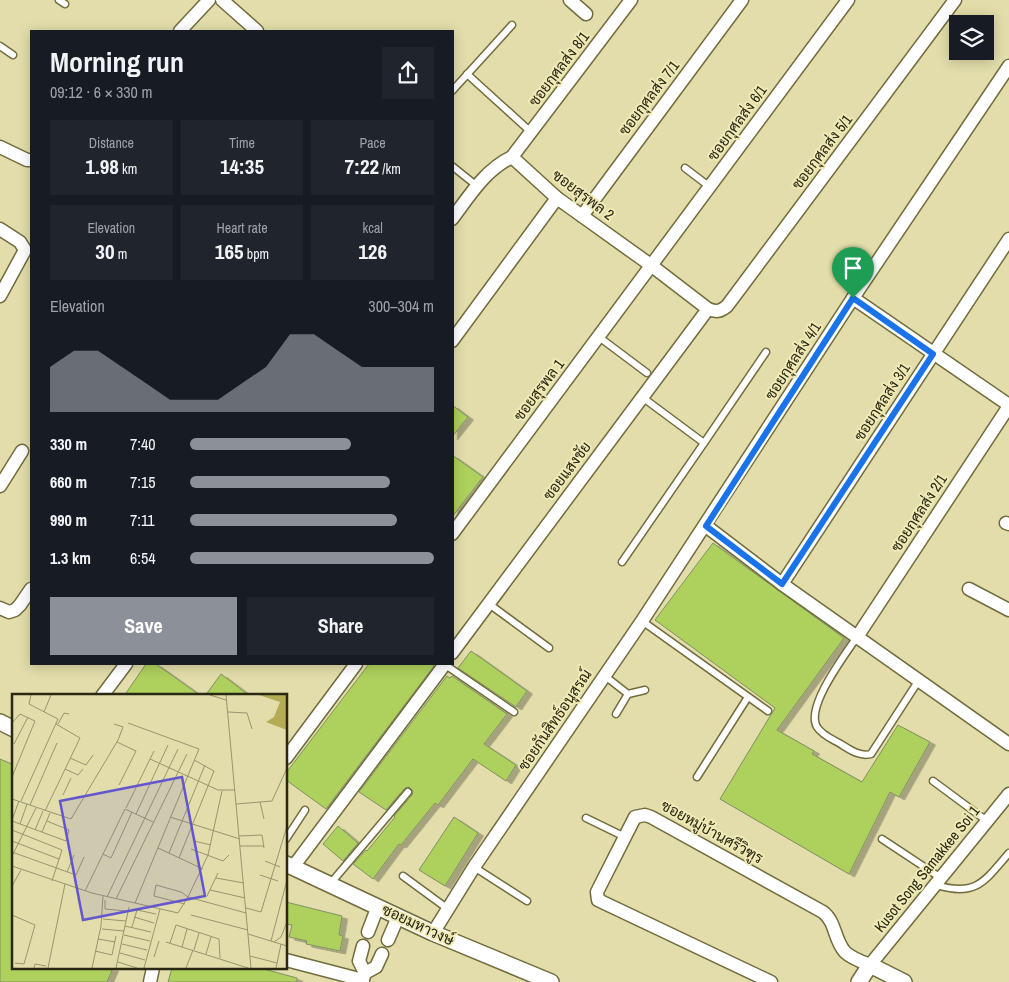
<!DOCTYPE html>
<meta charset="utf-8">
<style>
:root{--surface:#171b24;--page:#20242c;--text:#f1f3f6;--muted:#9ea1a6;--accent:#8c9099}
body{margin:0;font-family:"Archivo Narrow",Sarabun,sans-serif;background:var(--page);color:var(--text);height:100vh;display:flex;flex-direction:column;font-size:19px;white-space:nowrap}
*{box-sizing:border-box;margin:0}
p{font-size:16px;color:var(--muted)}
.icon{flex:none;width:28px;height:28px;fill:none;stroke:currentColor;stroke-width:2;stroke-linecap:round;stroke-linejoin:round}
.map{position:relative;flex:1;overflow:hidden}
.drawer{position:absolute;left:30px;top:30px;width:424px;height:635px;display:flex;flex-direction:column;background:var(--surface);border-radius:0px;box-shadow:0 2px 12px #0003}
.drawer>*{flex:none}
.buttons{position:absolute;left:949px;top:15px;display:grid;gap:10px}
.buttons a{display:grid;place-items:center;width:45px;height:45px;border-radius:0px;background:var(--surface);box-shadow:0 2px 12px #0003;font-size:25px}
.pin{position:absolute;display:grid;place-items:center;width:42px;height:42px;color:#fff;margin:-51px -21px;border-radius:50% 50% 50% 0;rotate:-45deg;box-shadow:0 0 5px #0007}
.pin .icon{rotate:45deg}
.round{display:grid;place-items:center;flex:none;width:52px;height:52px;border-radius:0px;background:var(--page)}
.headline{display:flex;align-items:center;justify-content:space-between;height:85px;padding:0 20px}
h1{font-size:28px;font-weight:700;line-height:38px}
.metrics{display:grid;grid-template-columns:repeat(3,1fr);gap:8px;height:85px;padding:5px 20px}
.metrics div{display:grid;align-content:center;border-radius:0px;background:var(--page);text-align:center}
.metrics b{font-size:21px;font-weight:700}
.metrics small{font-size:14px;font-weight:400}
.metrics p{font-size:14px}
.chart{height:140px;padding:10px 20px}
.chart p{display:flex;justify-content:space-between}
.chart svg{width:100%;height:90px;margin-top:5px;fill:var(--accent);opacity:.7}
.cta{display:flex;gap:10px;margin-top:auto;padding:10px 20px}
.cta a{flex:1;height:58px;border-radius:0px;background:var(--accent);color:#fff;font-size:20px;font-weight:700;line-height:58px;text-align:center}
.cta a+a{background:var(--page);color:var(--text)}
ul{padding:0 20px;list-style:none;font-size:16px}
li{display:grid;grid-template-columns:80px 60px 1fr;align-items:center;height:38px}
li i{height:12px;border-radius:6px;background:var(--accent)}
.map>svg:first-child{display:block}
</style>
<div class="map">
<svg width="1009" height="982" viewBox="0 0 1009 982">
<defs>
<filter id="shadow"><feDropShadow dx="5.5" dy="3" stdDeviation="0" flood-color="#0004"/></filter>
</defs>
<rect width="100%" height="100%" fill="#e2ddaa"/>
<g fill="#aed05b" stroke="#819063" filter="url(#shadow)">
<polygon points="452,405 468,417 452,437"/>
<polygon points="452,455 483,477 452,517"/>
<polygon points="713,543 844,638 777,730 814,751 812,754 862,782 898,725 930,742 899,797 890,792 849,874 720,799 775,708 655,620"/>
<polygon points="471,651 527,691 516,707 458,668"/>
<polygon points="146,664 156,664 201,696 124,696"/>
<polygon points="369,664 431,664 434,666 326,809 286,780 286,773"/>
<polygon points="221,674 250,696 205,696"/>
<polygon points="447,676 450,678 452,676 507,714 484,744 516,765 506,781 473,759 438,805 435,803 401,845 399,844 373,879 353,864 366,850 367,851 395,817 394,816 412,795 413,791 409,787 405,788 386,810 359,792"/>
<polygon points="0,759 14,765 14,968 113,968 107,982 0,982"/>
<polygon points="454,817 478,833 445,886 419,870"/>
<polygon points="338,826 358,843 343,861 323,844"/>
<polygon points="286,902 342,916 339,935 343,936 340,951 306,944 307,941 289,937 292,925 286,924"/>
<polygon points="172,968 260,968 297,978 297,982 168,982"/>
</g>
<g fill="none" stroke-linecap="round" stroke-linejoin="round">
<defs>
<g id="service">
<polyline points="59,0 65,4"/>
<polyline points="0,46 13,55"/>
<polyline points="467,74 531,132"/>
<polyline points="452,91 512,25"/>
<polyline points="452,166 477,186"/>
<polyline points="685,168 710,187"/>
<polyline points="599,337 647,373"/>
<polyline points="704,443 766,352"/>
<polyline points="622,562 704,443 642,397"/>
<polyline points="489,604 549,648"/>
<polyline points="642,621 768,711"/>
<path d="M857,637C845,655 805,707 817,727C822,735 832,739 839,743C849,749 859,757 871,754L919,680"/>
<polyline points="444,664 514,712"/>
<polyline points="605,676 628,694 645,690"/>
<polyline points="616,714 628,694"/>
<polyline points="697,777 748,697"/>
<polyline points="933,781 987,821"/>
<polyline points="586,818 625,837"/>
<polyline points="286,839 305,810"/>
<polyline points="882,839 941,878"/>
<polyline points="474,867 527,901"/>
<polyline points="403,876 448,909"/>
<polyline points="330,884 408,792"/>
<path d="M936,885C976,897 984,882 1009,853"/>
</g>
<g id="minor">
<polyline points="222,0 257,31"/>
<polyline points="570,0 586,14"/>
<polyline points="180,31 209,0"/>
<polyline points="0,147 27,160 31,160"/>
<polyline points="512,157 631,0"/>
<polyline points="582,216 742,0"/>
<path d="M452,219C470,195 485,170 512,157L557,198L652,266L708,309C716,312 720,312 727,306L955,0"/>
<polyline points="0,229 20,242 25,250 0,296"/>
<polyline points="853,298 1009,405"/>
<polyline points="452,341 557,198"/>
<polyline points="0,486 22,451"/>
<polyline points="1006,523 1009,524"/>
<polyline points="706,526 782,584 1009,744"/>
<polyline points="452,534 848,0"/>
<polyline points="782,584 1009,239"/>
<polyline points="969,589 1009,610"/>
<polyline points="0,608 9,612 15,610 20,605 31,589"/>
<polyline points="857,637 1009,406"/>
<polyline points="452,653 708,309"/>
<polyline points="102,696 126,664"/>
<polyline points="286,758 356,664"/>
<polyline points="293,867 445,664"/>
<polyline points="368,932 378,906"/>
<polyline points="433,933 474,867 642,621 853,298 1009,66"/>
<polyline points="388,940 398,917"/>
<polyline points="363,946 359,961 365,973"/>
<polyline points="286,960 363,980"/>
<polyline points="150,982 153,968"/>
<polyline points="362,982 365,973 376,967 382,954"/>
<path d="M771,982L598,900L597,892L600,886L635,817L645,815L651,817L823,912C836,922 834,940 845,952C851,958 862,962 870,965L1009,794"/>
</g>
<g id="tertiary">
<polyline points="0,722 14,729"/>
<polyline points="286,864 433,933 551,982"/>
<polyline points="859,982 870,965 904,982"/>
</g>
</defs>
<use href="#service" stroke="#716c3d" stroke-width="9"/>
<use href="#minor" stroke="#716c3d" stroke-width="15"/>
<use href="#tertiary" stroke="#716c3d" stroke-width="18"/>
<use href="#service" stroke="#fff" stroke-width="6"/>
<use href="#minor" stroke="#fff" stroke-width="12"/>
<use href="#tertiary" stroke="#fff" stroke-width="15"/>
</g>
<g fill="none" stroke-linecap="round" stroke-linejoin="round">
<defs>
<polygon id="route" points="853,298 933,354 782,584 706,526"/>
</defs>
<use href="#route" stroke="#fff" stroke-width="10"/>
<use href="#route" stroke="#1a73e8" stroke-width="6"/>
</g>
<g text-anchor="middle" stroke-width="4" stroke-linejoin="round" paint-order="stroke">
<g font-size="15" fill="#2a2814" stroke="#efeab6">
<text transform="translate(559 69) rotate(-53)" y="5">ซอยกุศลส่ง 8/1</text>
<text transform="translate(649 98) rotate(-53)" y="5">ซอยกุศลส่ง 7/1</text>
<text transform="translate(737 123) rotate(-54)" y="5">ซอยกุศลส่ง 6/1</text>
<text transform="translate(822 152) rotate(-53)" y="5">ซอยกุศลส่ง 5/1</text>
<text transform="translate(583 195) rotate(37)" y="5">ซอยสุรพล 2</text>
<text transform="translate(793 361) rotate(-57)" y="5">ซอยกุศลส่ง 4/1</text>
<text transform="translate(539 390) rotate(-53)" y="5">ซอยสุรพล 1</text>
<text transform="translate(882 402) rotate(-57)" y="5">ซอยกุศลส่ง 3/1</text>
<text transform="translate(567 471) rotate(-53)" y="5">ซอยแสงชัย</text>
<text transform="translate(919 513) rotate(-57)" y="5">ซอยกุศลส่ง 2/1</text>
<text transform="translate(555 720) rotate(-56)" y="5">ซอยกันสิทธ์อนุสรณ์</text>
<text transform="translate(712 832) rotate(29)" y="5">ซอยหมู่บ้านศรีวิฑูร</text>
<text transform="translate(927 869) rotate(-51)" y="5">Kusot Song Samakkee Soi 1</text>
<text transform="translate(418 925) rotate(25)" y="5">ซอยมหาวงษ์</text>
</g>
</g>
<g transform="translate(12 694)">
<rect width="275" height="275" fill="#e2ddaa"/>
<path d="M247,1H275V36L254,28L262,23L268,8Z" fill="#b4ab55"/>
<path fill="none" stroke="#98956e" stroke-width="1" d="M198,1L214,6M214,1L239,274M32,18L39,1M216,18L235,19L240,35M0,29L8,20L23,27L0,83M116,29L187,55L123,209M46,30L52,19L57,20M105,48L124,57L107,91M2,50L16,23M58,64L74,71L81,61M138,65L206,96H223M53,75L66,81L71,75M51,101L59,84M0,105L59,125L106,46L111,33L102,30M9,107L46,25L17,10L19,1M248,108L252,125M224,110L260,107L275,74M18,111L45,49M114,114L142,57M33,117L68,44L44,30M124,120L156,51M158,123L228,145M0,126L7,107M0,127L54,147L57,136L35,127M8,130L15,110M0,136L50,156L40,187M23,136L31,117M30,138L38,119M227,142L250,141L252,154M0,147L47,165M182,147L199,151M228,152H252M146,154L191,175M179,155L211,167L217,161M0,158L64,181L72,163M157,159L193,71M91,160L99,164L120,118M0,162L24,114M167,164L202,77L182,66M253,167L268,173M0,172L80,199L166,219L176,203L234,219M55,178L62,161M248,181L266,187M204,184L232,189M0,192L9,176M198,196L233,204M73,197L113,115L141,128M195,202L206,179M95,203L166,55M104,205L175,60M93,206V215L115,217M173,210L142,202L144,191L169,198L176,203L196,161L210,97M234,214L249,218L275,132M0,221L23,231L12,270L3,269M179,221L236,236M122,223L142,229M91,225L114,227M113,232L139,238M120,233L125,216L144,220M90,235L112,237M236,240L275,252M112,241L138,247M86,245L103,248M259,247L275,186M154,248L236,274M262,248L269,243L275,228M158,249L164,231L207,245L208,264M110,250L135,256M170,253L175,235M182,256L187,239M83,257L100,261L104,242M108,259L133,266M194,260L199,243M238,262L265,269M142,263L147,247M106,268L125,274M22,274L23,270L34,272M36,274L53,190M80,274L89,232L91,202M104,274L117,213M132,274L148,215M174,274L181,256M264,274L269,250"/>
<path fill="#6356cf" fill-opacity="0.15" stroke="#6356cf" stroke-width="2.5" d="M170,83L193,202L71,226L48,107Z"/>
<rect width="275" height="275" fill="none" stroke="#2a2814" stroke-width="2.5"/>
</g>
</svg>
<div class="buttons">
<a><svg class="icon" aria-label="layers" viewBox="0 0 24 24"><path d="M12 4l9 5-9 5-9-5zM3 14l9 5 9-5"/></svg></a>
</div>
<div class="pin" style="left:853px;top:298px;background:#1e9e55"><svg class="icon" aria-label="arrive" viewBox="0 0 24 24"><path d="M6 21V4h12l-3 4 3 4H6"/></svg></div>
<section class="drawer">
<div class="headline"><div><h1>Morning run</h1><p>09:12 · 6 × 330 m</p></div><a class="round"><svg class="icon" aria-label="share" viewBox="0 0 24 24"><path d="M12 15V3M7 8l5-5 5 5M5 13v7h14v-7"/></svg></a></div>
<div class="metrics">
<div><p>Distance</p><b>1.98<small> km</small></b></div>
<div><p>Time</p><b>14:35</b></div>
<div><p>Pace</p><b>7:22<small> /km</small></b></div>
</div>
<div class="metrics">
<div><p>Elevation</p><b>30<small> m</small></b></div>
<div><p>Heart rate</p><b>165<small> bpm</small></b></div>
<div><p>kcal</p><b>126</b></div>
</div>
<div class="chart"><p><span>Elevation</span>300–304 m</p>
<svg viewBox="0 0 160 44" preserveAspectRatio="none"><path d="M0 44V22L10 14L20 14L30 22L40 30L50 38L60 38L70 38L80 30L90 22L100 6L110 6L120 14L130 22L140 22L150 22L160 22V44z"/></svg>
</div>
<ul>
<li><b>330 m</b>7:40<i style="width:66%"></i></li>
<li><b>660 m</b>7:15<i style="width:82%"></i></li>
<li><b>990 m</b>7:11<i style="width:85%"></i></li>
<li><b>1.3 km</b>6:54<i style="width:100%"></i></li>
</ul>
<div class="cta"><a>Save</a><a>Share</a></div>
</section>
</div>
